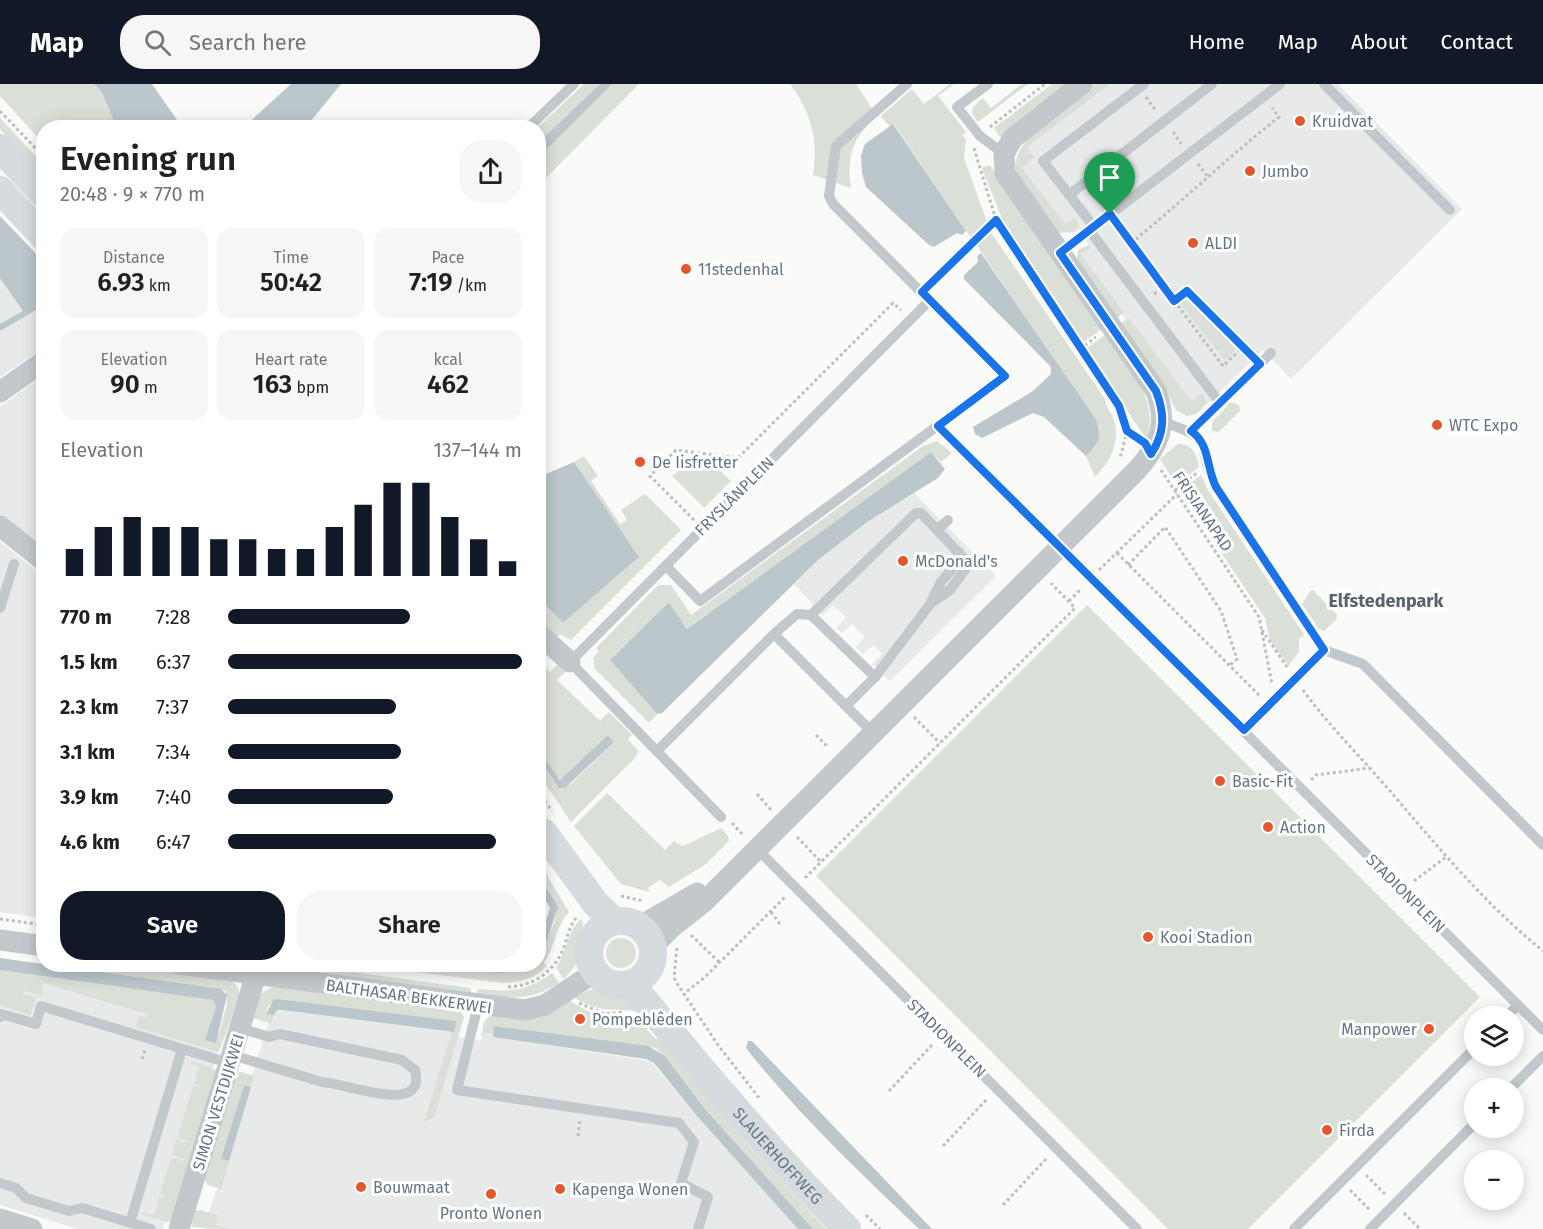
<!DOCTYPE html>
<meta charset="utf-8">
<style>
:root{--surface:#fff;--page:#f6f6f6;--text:#202124;--muted:#757577;--accent:#111827}
body{margin:0;font-family:"Fira Sans",sans-serif;background:var(--page);color:var(--text);height:100vh;display:flex;flex-direction:column;font-size:22px;white-space:nowrap}
*{box-sizing:border-box;margin:0}
p{font-size:20px;color:var(--muted)}
.icon{flex:none;width:33px;height:33px;fill:none;stroke:currentColor;stroke-width:2;stroke-linecap:round;stroke-linejoin:round}
.map{position:relative;flex:1;overflow:hidden}
.side{position:absolute;left:36px;top:36px;width:510px;height:852px;display:flex;flex-direction:column;background:var(--surface);border-radius:24px;box-shadow:0 3px 15px #0003}
.side>*{flex:none}
.controls{position:absolute;left:1464px;top:922px;display:grid;gap:12px}
.controls a{display:grid;place-items:center;width:60px;height:60px;border-radius:50%;background:var(--surface);box-shadow:0 3px 15px #0003;font-size:30px}
.pin{position:absolute;display:grid;place-items:center;width:51px;height:51px;color:#fff;margin:-62px -26px;border-radius:50% 50% 50% 0;rotate:-45deg;box-shadow:0 0 6px #0007}
.pin .icon{rotate:45deg}
.round{display:grid;place-items:center;flex:none;width:63px;height:63px;border-radius:24px;background:var(--page)}
.summary{display:flex;align-items:center;justify-content:space-between;height:102px;padding:0 24px}
h1{font-size:33px;font-weight:600;line-height:45px}
.metrics{display:grid;grid-template-columns:repeat(3,1fr);gap:9px;height:102px;padding:6px 24px}
.metrics div{display:grid;align-content:center;border-radius:15px;background:var(--page);text-align:center}
.metrics b{font-size:26px;font-weight:600}
.metrics small{font-size:16px;font-weight:400}
.metrics p{font-size:16px}
.chart{height:168px;padding:12px 24px}
.chart p{display:flex;justify-content:space-between}
.chart svg{width:100%;height:108px;margin-top:6px;stroke:var(--accent);stroke-width:6}
.primary-button{display:flex;gap:12px;margin-top:auto;padding:12px 24px}
.primary-button a{flex:1;height:69px;border-radius:24px;background:var(--accent);color:#fff;font-size:24px;font-weight:600;line-height:69px;text-align:center}
.primary-button a+a{background:var(--page);color:var(--text)}
ul{padding:0 24px;list-style:none;font-size:20px}
li{display:grid;grid-template-columns:96px 72px 1fr;align-items:center;height:45px}
li i{height:15px;border-radius:8px;background:var(--accent)}
header{display:flex;align-items:center;gap:36px;box-sizing:border-box;height:84px;padding:0 30px;background:var(--accent);color:#fff}
header strong{font-size:28px}
nav{display:flex;gap:33px;margin-inline-start:auto;font-size:21px}
.search{width:420px;height:54px;background:var(--page);display:flex;align-items:center;gap:15px;box-sizing:border-box;padding:0 21px;border-radius:24px;color:var(--muted);font-size:22px}
.map>svg:first-child{display:block}
</style>
<header>
<strong>Map</strong>
<div class="search"><svg class="icon" aria-label="search" viewBox="0 0 24 24"><circle cx="10" cy="10" r="6"/><path d="M15 15l6 6"/></svg>Search here</div>
<nav><a>Home</a><a>Map</a><a>About</a><a>Contact</a></nav>
</header>
<div class="map">
<svg width="1543" height="1145" viewBox="0 0 1543 1145">
<rect width="100%" height="100%" fill="#fafaf8"/>
<g fill="#e8e9e9">
<polygon points="1108,0 1338,0 1462,125 1291,295 1263,266 1198,329 1077,172 1090,162 1071,138 1064,144 1018,84 1025,63"/>
<polygon points="0,152 44,192 43,265 0,293"/>
<polygon points="43,292 43,464 0,431 0,323"/>
<polygon points="913,408 996,492 890,597 872,580 882,570 873,561 863,570 856,563 865,553 852,540 842,549 836,544 846,533 833,521 823,531 794,500 818,476 867,438"/>
<polygon points="0,458 43,492 43,834 0,828"/>
<polygon points="0,886 206,915 220,961 163,1145 78,1145 0,1121"/>
<polygon points="277,926 452,948 451,952 482,956 484,949 493,950 493,953 650,977 798,1145 204,1145 271,931"/>
</g>
<g fill="#dadfd7">
<polygon points="0,0 94,0 102,8 116,43 44,44 43,59 0,12"/>
<polygon points="584,0 600,0 539,58 538,43"/>
<polygon points="612,0 639,0 539,101 539,73"/>
<path d="M790,0H856L876,31C852,58 847,68 851,104L813,91C819,56 811,28 790,0Z"/>
<polygon points="950,0 954,0 938,12 966,48 962,51 966,55 964,74 987,138 971,154 894,40 889,42 881,32 912,5 924,20"/>
<polygon points="1022,0 1028,0 978,38 972,30 973,23 983,14 991,24"/>
<polygon points="1052,0 1069,0 1000,53 994,44"/>
<path d="M1095,0H1110L1027,63L1034,74L1022,84L1065,140L1075,133L1079,142L1075,148L1057,149C1047,135 1020,101 1016,86C1009,57 1074,16 1095,0Z"/>
<polygon points="0,34 43,80 43,92 0,45"/>
<polygon points="990,81 1103,244 1082,259 1008,150 982,84"/>
<path d="M990,147L1105,315C1104,320 1109,325 1112,331C1122,355 1112,376 1095,393L1086,372L1095,363L1100,344L976,160Z"/>
<polygon points="1089,161 1091,163 1081,171 1124,228 1116,235 1077,176 1078,166"/>
<polygon points="1185,213 1236,265 1225,277 1179,218"/>
<polygon points="1129,234 1191,317 1202,309 1207,318 1196,330 1187,332 1176,326 1164,302 1120,240"/>
<path d="M1107,249C1128,280 1160,316 1147,356L1086,265Z"/>
<polygon points="1231,318 1239,321 1240,327 1219,348 1212,347 1212,338"/>
<polygon points="937,357 952,369 941,378 931,368 687,545 669,518 610,576 657,630 649,639 595,585 593,574 599,567 596,564 658,501 671,501 691,531 923,362"/>
<path d="M1178,360C1193,360 1196,370 1199,383L1176,400L1160,375Z"/>
<polygon points="584,372 598,392 591,397 620,440 627,436 621,426 645,410 681,446 571,556 560,550 557,554 539,535 538,515 563,539 639,473 574,378"/>
<polygon points="690,379 717,384 731,397 704,424 672,392"/>
<polygon points="1201,391 1208,406 1303,549 1304,552 1299,554 1299,568 1288,582 1270,556 1265,534 1180,407"/>
<polygon points="1312,505 1337,531 1336,536 1324,547 1319,545 1302,520"/>
<polygon points="1087,521 1480,913 1248,1145 1168,1145 816,792"/>
<polygon points="539,577 550,588 559,579 567,586 557,596 600,637 609,628 632,651 628,655 638,667 635,674 571,738 539,690 538,675 554,697 570,701 614,658 608,651 563,695 558,694 539,667"/>
<polygon points="607,709 665,766 674,757 683,762 721,744 728,752 729,757 706,780 669,803 660,796 648,804 650,808 621,800 574,742"/>
<path d="M539,778L569,828C556,842 555,863 544,879L547,882C535,895 521,898 503,899L361,881L422,880L479,888L515,886L529,881L538,880C539,864 554,848 556,831C558,811 539,800 539,778Z"/>
<path d="M581,835C590,857 580,879 564,895L556,884C566,870 568,846 581,835Z"/>
<circle cx="621" cy="869" r="15"/>
<polygon points="44,881 117,881 232,897 238,903 240,911 219,968 136,943 139,931 146,933 147,930 43,899 42,912 24,907 23,910 36,913 30,931 0,921 0,886 206,915 213,916 216,923 205,956 216,959 227,921 226,907"/>
<polygon points="275,881 300,881 471,904 471,911"/>
<path d="M552,889L559,899C528,918 511,914 476,911L478,905C508,908 528,908 552,889Z"/>
<polygon points="274,902 461,928 464,933 434,1033 424,1038 455,937 278,915 268,922 266,929 274,931 271,940 253,934 260,910"/>
<path d="M600,904L624,909L635,927C608,924 601,929 575,914L586,907Z"/>
<path d="M570,917C581,923 592,931 605,932C623,934 635,929 650,941L647,946L656,955L660,953L751,1064L826,1145H813L706,1026L665,972L655,964L495,942L493,950L484,949L481,956L484,938L489,932C529,932 533,943 570,917Z"/>
<polygon points="192,977 217,986 171,1137 167,1138 141,1130 142,1128 154,1131 159,1113 165,1114 165,1112 160,1110 171,1074 183,1077 184,1075 172,1071 176,1056 186,1059 187,1057 177,1054 193,1002 202,1003 194,1000 199,982 191,980"/>
<polygon points="241,988 254,992 251,1003 244,1001 222,1075 229,1077 221,1105 208,1101 203,1094 236,990"/>
<polygon points="200,1126 218,1131 216,1141 230,1145 192,1143 194,1127"/>
</g>
<g fill="#bbc7cb">
<polygon points="94,0 152,0 182,43 116,43 102,8"/>
<polygon points="291,0 341,0 306,43 244,43"/>
<polygon points="600,0 612,0 539,73 539,58"/>
<polygon points="893,40 966,147 962,151 957,149 934,163 929,161 866,103 862,89 861,71 865,60"/>
<polygon points="0,132 44,178 43,222 0,247 0,240 23,227 0,194"/>
<path d="M981,169L1095,334C1103,350 1099,360 1086,372L1044,333L1033,329L982,354L975,350L973,343L1033,307L1051,290V283L964,195V191L978,178L977,172Z"/>
<polygon points="931,368 945,385 938,394 867,438 818,476 662,629 657,630 610,576 669,518 687,545"/>
<polygon points="574,378 639,473 563,539 539,515 539,393"/>
<polygon points="608,651 614,658 565,704 559,704 539,675 539,667 560,696"/>
<polygon points="539,791 558,823 545,862 539,873 539,860 550,824 539,805"/>
<polygon points="0,874 221,905 227,911 216,959 205,956 216,923 213,916 0,886"/>
<polygon points="460,881 499,884 529,881 500,889 422,881"/>
<polygon points="274,915 278,915 456,937 454,948 281,926 277,926 274,931 266,930"/>
<polygon points="494,942 648,962 665,972 706,1026 813,1145 798,1145 698,1033 654,979 646,975 493,953"/>
<path d="M748,957H752L932,1145H919C859,1088 797,1029 746,964Z"/>
<polygon points="244,1001 251,1003 229,1077 221,1075"/>
</g>
<g fill="none" stroke-linecap="round" stroke-linejoin="round">
<g stroke="#bbbfc2" stroke-width="3" stroke-dasharray="3 3" stroke-linecap="butt">
<polyline points="1146,13 1156,27"/>
<polyline points="0,27 44,73"/>
<polyline points="990,43 1045,0"/>
<polyline points="1173,48 1181,60"/>
<polyline points="974,64 996,136 1124,332 1127,347 1120,374"/>
<polyline points="1198,80 1208,93"/>
<polyline points="1117,140 1223,282 1243,263"/>
<path d="M1131,159C1182,118 1228,73 1279,33L1272,24"/>
<polyline points="931,200 996,136"/>
<polyline points="1154,210 1164,203"/>
<polyline points="1174,217 1187,207 1250,270"/>
<polyline points="1080,265 1096,253"/>
<polyline points="1127,347 1138,354"/>
<polyline points="1161,386 1259,533 1272,600"/>
<polyline points="1175,406 1197,389"/>
<polyline points="694,436 650,392 676,366 738,374 893,219 901,226"/>
<polyline points="1117,469 1260,612"/>
<polyline points="1128,481 1165,443 1221,527 1237,575 1229,582"/>
<polyline points="1099,486 1177,410"/>
<polyline points="1069,517 1082,504"/>
<polyline points="1262,546 1287,583"/>
<path d="M1303,606C1329,642 1361,673 1390,707C1438,763 1485,820 1543,867"/>
<polyline points="914,633 940,659"/>
<polyline points="816,651 828,663"/>
<polyline points="1311,696 1316,691 1370,684"/>
<polyline points="538,707 552,727"/>
<polyline points="757,710 772,727"/>
<polyline points="732,739 744,752"/>
<polyline points="797,753 821,778"/>
<polyline points="805,794 1075,524 1051,499"/>
<polyline points="1414,797 1446,773"/>
<polyline points="621,812 643,817"/>
<polyline points="771,828 780,840"/>
<polyline points="0,835 44,841"/>
<polyline points="691,851 720,879"/>
<polyline points="677,864 674,893 676,898 718,961 760,1015"/>
<path d="M508,903C534,902 555,887 564,863C568,852 569,841 578,832"/>
<polyline points="687,907 704,894 785,813"/>
<polyline points="579,919 605,930 624,928"/>
<polyline points="142,975 145,966"/>
<polyline points="889,1007 933,960"/>
<polyline points="578,1052 580,1036"/>
<polyline points="943,1062 987,1015"/>
<polyline points="1366,1091 1385,1110"/>
<polyline points="1350,1106 1371,1127"/>
<polyline points="1003,1121 1047,1074"/>
<polyline points="1404,1129 1420,1145"/>
<polyline points="866,1131 880,1145"/>
</g>
<g stroke="#c3c8cc" stroke-width="10">
<polyline points="988,0 957,23 980,52 1004,70"/>
<polyline points="1324,0 1450,126"/>
<polyline points="528,44 574,0"/>
<polyline points="1069,111 1212,0"/>
<polyline points="1094,143 1043,77 1144,0"/>
<polyline points="1089,146 1220,319"/>
<polyline points="1060,169 1280,0"/>
<path d="M1163,338C1221,357 1193,360 1216,403L1324,566L1244,646"/>
<polyline points="938,342 1543,946"/>
<polyline points="1191,347 1271,269"/>
<polyline points="937,446 948,436"/>
<polyline points="666,482 700,517 1005,292 833,120 829,112 836,62 907,0"/>
<polyline points="931,518 941,498 959,477 959,468"/>
<polyline points="0,524 14,480"/>
<polyline points="811,531 916,429 921,429 969,480 950,506 931,519 875,593"/>
<polyline points="774,550 797,530 811,531 875,593 846,622"/>
<polyline points="1324,566 1363,580 1543,761"/>
<polyline points="657,667 774,550 872,648"/>
<polyline points="721,733 570,578 930,216"/>
<polyline points="756,764 1137,1145"/>
<polyline points="478,921 457,1006 679,1039 694,1058 681,1099 708,1113 698,1145"/>
<polyline points="0,933 1,930 36,940 41,922 229,979"/>
<polyline points="1506,933 1518,921"/>
<path d="M232,971L322,998C346,999 427,1033 415,986L402,976L280,950L269,953L240,944"/>
<polyline points="1510,1005 1543,972"/>
<polyline points="0,1099 16,1104 26,1114 69,1127 82,1124 151,1145"/>
<polyline points="130,1139 182,965"/>
<polyline points="1294,1145 1474,965"/>
<polyline points="1370,1145 1474,1040"/>
</g>
<g stroke="#c3c8cc" stroke-width="21">
<polyline points="0,308 44,277"/>
<polyline points="0,442 44,477"/>
<polyline points="538,549 570,578"/>
<polyline points="640,842 697,809"/>
<polyline points="0,856 44,862"/>
<path d="M653,862L671,844L705,817L1137,386C1160,361 1168,339 1156,307L1005,89L1004,70L1012,55L1082,0"/>
<polyline points="179,880 525,926 545,921 595,888"/>
<polyline points="0,1135 32,1145"/>
<polyline points="179,1145 259,880"/>
</g>
<g stroke="#d6dbdf" stroke-width="28">
<polyline points="0,64 44,111"/>
<polyline points="0,106 44,153"/>
<polyline points="538,746 544,749 596,820 614,837"/>
<circle cx="621" cy="869" r="32"/>
<path id="s1" d="M631,900C700,984 770,1068 847,1145"/>
</g>
</g>
<g fill="none" stroke-linecap="round" stroke-linejoin="round">
<defs>
<path id="route" d="M1110,130L1174,217L1187,207L1260,280L1191,347C1210,360 1206,383 1216,403L1324,566L1244,646L938,342L1005,292L922,208L996,136L1119,322L1127,347L1145,359L1151,370C1165,349 1165,330 1156,307L1060,169Z"/>
</defs>
<use href="#route" stroke="#fff" stroke-width="12"/>
<use href="#route" stroke="#1a73e8" stroke-width="8"/>
</g>
<g fill="#e4572e" stroke="#fff" stroke-width="2">
<circle cx="1300" cy="37" r="6"/>
<circle cx="1250" cy="87" r="6"/>
<circle cx="1193" cy="159" r="6"/>
<circle cx="686" cy="185" r="6"/>
<circle cx="1437" cy="341" r="6"/>
<circle cx="640" cy="378" r="6"/>
<circle cx="903" cy="477" r="6"/>
<circle cx="1220" cy="697" r="6"/>
<circle cx="1268" cy="743" r="6"/>
<circle cx="1148" cy="853" r="6"/>
<circle cx="580" cy="935" r="6"/>
<circle cx="1429" cy="945" r="6"/>
<circle cx="1327" cy="1046" r="6"/>
<circle cx="361" cy="1103" r="6"/>
<circle cx="560" cy="1105" r="6"/>
<circle cx="491" cy="1110" r="6"/>
</g>
<g text-anchor="middle" stroke-width="6" stroke-linejoin="round" paint-order="stroke">
<g font-size="16" fill="#657683" stroke="#fff" text-anchor="start">
<text x="1312" y="43">Kruidvat</text>
<text x="1262" y="93">Jumbo</text>
<text x="1205" y="165">ALDI</text>
<text x="698" y="191">11stedenhal</text>
<text x="1449" y="347">WTC Expo</text>
<text x="652" y="384">De Iisfretter</text>
<text x="915" y="483">McDonald's</text>
<text x="1232" y="703">Basic-Fit</text>
<text x="1280" y="749">Action</text>
<text x="1160" y="859">Kooi Stadion</text>
<text x="592" y="941">Pompeblêden</text>
<text x="1417" y="951" text-anchor="end">Manpower</text>
<text x="1339" y="1052">Firda</text>
<text x="373" y="1109">Bouwmaat</text>
<text x="572" y="1111">Kapenga Wonen</text>
<text x="491" y="1135" text-anchor="middle">Pronto Wonen</text>
</g>
<g font-size="16" fill="#657683" stroke="#fff">
<text transform="translate(734 412) rotate(-45)" y="6">FRYSLÂNPLEIN</text>
<text transform="translate(1203 427) rotate(56)" y="6">FRISIANAPAD</text>
<text transform="translate(1406 809) rotate(45)" y="6">STADIONPLEIN</text>
<text transform="translate(409 912) rotate(8)" y="6">BALTHASAR BEKKERWEI</text>
<text transform="translate(947 954) rotate(45)" y="6">STADIONPLEIN</text>
<text transform="translate(218 1018) rotate(-73)" y="6">SIMON VESTDIJKWEI</text>
<text dy="6" stroke="none"><textPath href="#s1" startOffset="226">SLAUERHOFFWEG</textPath></text>
</g>
<g font-size="18" font-weight="bold" fill="#57646e" stroke="#fff">
<text x="1386" y="523">Elfstedenpark</text>
</g>
</g>
</svg>
<div class="controls">
<a><svg class="icon" aria-label="layers" viewBox="0 0 24 24"><path d="M12 4l9 5-9 5-9-5zM3 14l9 5 9-5"/></svg></a>
<a>+</a>
<a>−</a>
</div>
<div class="pin" style="left:1110px;top:130px;background:#1e9e55"><svg class="icon" aria-label="arrive" viewBox="0 0 24 24"><path d="M6 21V4h12l-3 4 3 4H6"/></svg></div>
<section class="side">
<div class="summary"><div><h1>Evening run</h1><p>20:48 · 9 × 770 m</p></div><a class="round"><svg class="icon" aria-label="share" viewBox="0 0 24 24"><path d="M12 15V3M7 8l5-5 5 5M5 13v7h14v-7"/></svg></a></div>
<div class="metrics">
<div><p>Distance</p><b>6.93<small> km</small></b></div>
<div><p>Time</p><b>50:42</b></div>
<div><p>Pace</p><b>7:19<small> /km</small></b></div>
</div>
<div class="metrics">
<div><p>Elevation</p><b>90<small> m</small></b></div>
<div><p>Heart rate</p><b>163<small> bpm</small></b></div>
<div><p>kcal</p><b>462</b></div>
</div>
<div class="chart"><p><span>Elevation</span>137–144 m</p>
<svg viewBox="0 0 160 44" preserveAspectRatio="none"><path d="M5 44V33M15 44V24M25 44V20M35 44V24M45 44V24M55 44V29M65 44V29M75 44V33M85 44V33M95 44V24M105 44V15M115 44V6M125 44V6M135 44V20M145 44V29M155 44V38"/></svg>
</div>
<ul>
<li><b>770 m</b>7:28<i style="width:62%"></i></li>
<li><b>1.5 km</b>6:37<i style="width:100%"></i></li>
<li><b>2.3 km</b>7:37<i style="width:57%"></i></li>
<li><b>3.1 km</b>7:34<i style="width:59%"></i></li>
<li><b>3.9 km</b>7:40<i style="width:56%"></i></li>
<li><b>4.6 km</b>6:47<i style="width:91%"></i></li>
</ul>
<div class="primary-button"><a>Save</a><a>Share</a></div>
</section>
</div>
